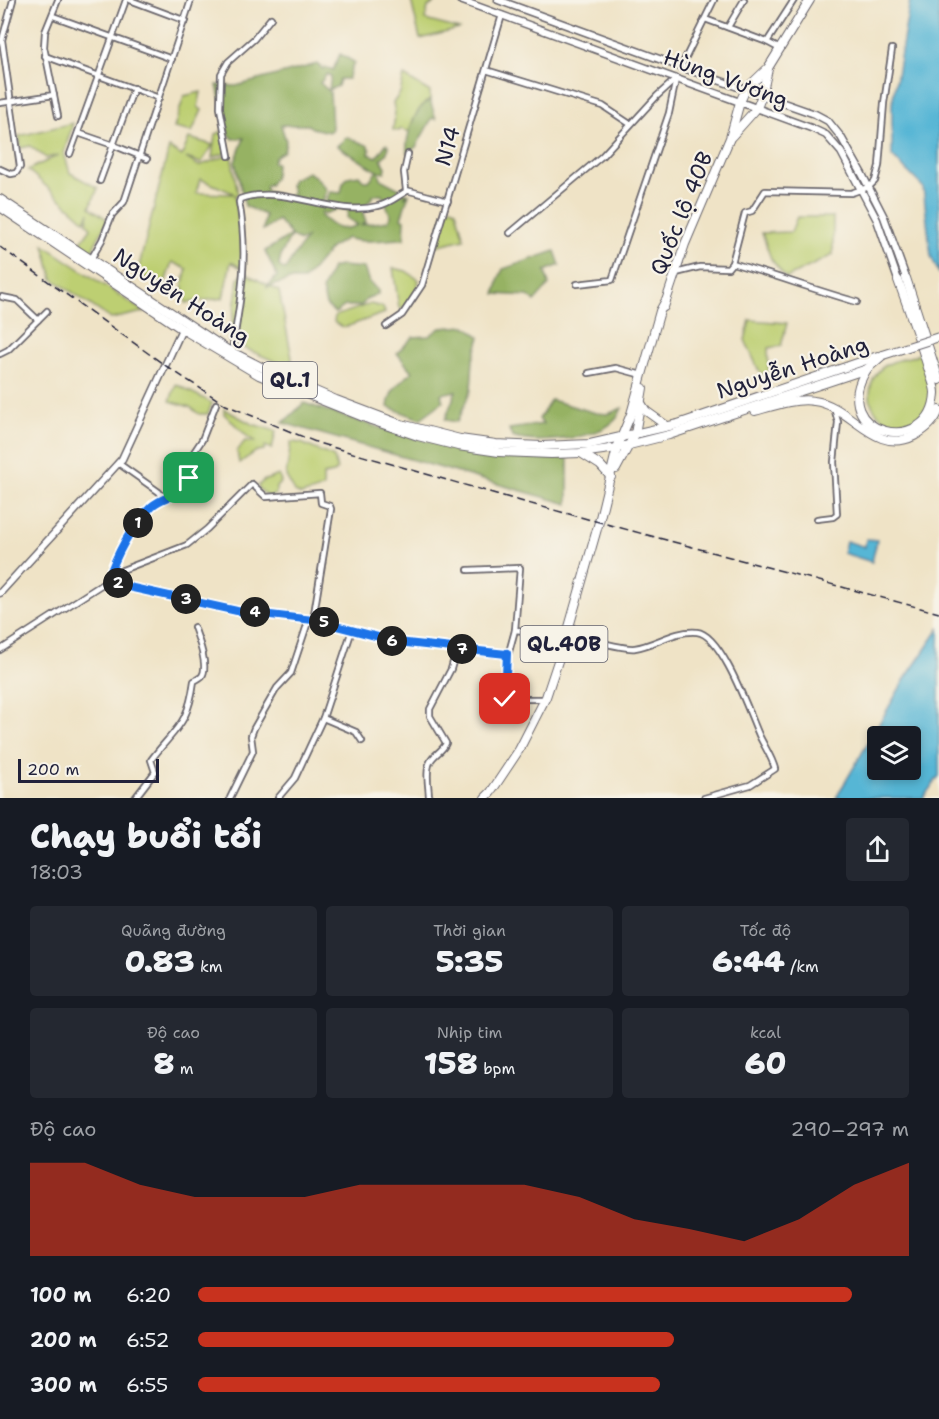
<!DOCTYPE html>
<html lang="vi">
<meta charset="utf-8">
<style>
:root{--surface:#171b24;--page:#242831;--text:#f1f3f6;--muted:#9ea1a6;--accent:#c8321e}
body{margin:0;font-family:"Shantell Sans",sans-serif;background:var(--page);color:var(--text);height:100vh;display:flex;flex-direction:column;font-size:22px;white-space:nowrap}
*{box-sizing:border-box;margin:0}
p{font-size:20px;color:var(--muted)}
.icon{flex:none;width:33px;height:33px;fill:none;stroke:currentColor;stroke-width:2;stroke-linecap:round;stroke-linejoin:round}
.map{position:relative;height:798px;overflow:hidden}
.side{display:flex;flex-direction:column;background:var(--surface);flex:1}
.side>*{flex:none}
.fabs{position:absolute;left:867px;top:726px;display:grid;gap:12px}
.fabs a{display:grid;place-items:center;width:54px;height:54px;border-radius:6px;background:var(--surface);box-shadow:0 3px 9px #0003;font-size:30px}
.scale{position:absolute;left:18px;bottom:15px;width:141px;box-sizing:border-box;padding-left:6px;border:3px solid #22223b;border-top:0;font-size:16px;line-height:21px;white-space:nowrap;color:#22223b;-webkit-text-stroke:4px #f7f3e8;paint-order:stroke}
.pin{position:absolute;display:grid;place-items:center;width:51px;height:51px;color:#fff;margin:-26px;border-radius:12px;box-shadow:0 3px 9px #0006}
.km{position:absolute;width:30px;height:30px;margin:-15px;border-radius:50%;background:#222;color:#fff;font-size:16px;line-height:30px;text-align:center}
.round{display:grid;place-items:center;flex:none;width:63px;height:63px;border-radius:6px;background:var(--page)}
.headline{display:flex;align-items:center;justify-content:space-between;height:102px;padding:0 30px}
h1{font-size:33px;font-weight:800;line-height:45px}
.metrics{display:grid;grid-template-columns:repeat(3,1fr);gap:9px;height:102px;padding:6px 30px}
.metrics div{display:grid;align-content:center;border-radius:6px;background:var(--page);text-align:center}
.metrics b{font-size:30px;font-weight:800}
.metrics small{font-size:16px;font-weight:400}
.metrics p{font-size:16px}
.chart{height:168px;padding:12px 30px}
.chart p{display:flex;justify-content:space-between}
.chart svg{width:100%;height:108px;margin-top:6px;fill:var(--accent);opacity:.7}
ul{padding:0 30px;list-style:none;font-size:20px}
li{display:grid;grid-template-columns:96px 72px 1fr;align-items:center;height:45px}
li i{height:15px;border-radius:8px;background:var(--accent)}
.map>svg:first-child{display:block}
</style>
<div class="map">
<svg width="939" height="798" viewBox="0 0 939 798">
<rect width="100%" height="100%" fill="#f7f3e8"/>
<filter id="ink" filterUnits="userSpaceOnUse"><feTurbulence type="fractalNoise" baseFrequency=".0167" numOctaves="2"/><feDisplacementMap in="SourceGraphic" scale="12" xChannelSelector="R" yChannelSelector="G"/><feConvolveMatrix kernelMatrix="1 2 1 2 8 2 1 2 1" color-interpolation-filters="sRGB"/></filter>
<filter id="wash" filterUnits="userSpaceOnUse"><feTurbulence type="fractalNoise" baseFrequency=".008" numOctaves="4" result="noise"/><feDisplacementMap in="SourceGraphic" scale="24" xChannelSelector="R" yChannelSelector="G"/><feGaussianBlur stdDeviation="1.35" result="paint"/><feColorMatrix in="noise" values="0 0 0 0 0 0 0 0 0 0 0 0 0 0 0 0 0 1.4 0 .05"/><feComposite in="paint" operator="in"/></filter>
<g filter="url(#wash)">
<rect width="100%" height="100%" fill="#efe3c6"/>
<g fill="#bdcf72" stroke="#707856" stroke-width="1.5" fill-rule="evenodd">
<polygon points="411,0 439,0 428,7 425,20 459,29 420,39"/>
<path d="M404,76L430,92V100C421,104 410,122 410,132L401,129L399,131L393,130L395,113L393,103L400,93Z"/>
<polygon points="201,92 198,107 202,110 192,132 174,128 184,96"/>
<polygon points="73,123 64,153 70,173 98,188 90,207 108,220 91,252 80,243 91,228 87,223 89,212 85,221 28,170 59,155 46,158 30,146 21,148 19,136"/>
<polygon points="222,131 230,151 212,158 215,135"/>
<path d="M189,138L213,145L201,163L186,158L199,166L231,154L238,195H235L245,270L231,262L223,298L186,303L183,283L187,269L172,262L164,286L137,274L169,148L182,156ZM200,179L233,193V194L196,193Z"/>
<polygon points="449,207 456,210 464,239 435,246 443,217 446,216"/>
<polygon points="797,217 833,217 833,255 786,278 771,259 762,233 791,232"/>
<polygon points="44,245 144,312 111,319 53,279"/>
<polygon points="393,268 406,271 419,280 416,294 408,310 399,308"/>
<polygon points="245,273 279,291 292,358 290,368 228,341 233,318 238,279"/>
<polygon points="370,304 383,307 385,313 343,328 334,322 335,316"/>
<polygon points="750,320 787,323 781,346 768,348 769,378 759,371 745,340"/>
<path d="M923,353C926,364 935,382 933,393C926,443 861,427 871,386C873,377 879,368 888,364C898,359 912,357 923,353Z"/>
<polygon points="176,384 212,403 208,414 199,414 190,407 170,401"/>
<polygon points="224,409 252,424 276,431 272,449 265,446 264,450 257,451 239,463 237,451 245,441 256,442 249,438 224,414"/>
<path d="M291,442L301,443L334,457L337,470L334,473L323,475V487C317,492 308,492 301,495L295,492L286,476Z"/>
<polygon points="279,475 281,482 276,487 276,494 269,497 259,489 258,486 263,481"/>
</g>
<g fill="#96b264" stroke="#5c6a50" stroke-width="1.5" fill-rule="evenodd">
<path d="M340,54L354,62L348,79H340L338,86L329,90L331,76L327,74L320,83L330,92L332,129L329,132L312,128L308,125H281L286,141L284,151L275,157L273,162L276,163L275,177L269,185H266V191L286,198L293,192L290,186L293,179L308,172L316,177L327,190L323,200V209L330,192L341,193L343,183L348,177L359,175L364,181H369L377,171L337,146L347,137L367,145L370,149L369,154L377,157L386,144L389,147L386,154L381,159L386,167L385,172L378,171L382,180L407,193L404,197L409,194L401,218L405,220L404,239C386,239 363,244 347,238L332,247L304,280H289L266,288L277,276L265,251L291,235L278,220L263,230L265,215L245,206L235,162L244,138L233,139L228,133L217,85L236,86L317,64L323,69L325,67L333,70ZM374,195H382L391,216L388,221L361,225L366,222L362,210ZM338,209L348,210L347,218L358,225C340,232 335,229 321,216L322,212L324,214ZM291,236L300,241L306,238L285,270L279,266L281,255Z"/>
<path d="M430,100L436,119L432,118L416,147L407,153C405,137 415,107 430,100Z"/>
<polygon points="555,251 560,265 545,271 549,285 535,301 528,296 495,294 499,278 503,269"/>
<polygon points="341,266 364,268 369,282 378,290 378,294 368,298 361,306 345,306 335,313 326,305 322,290 332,268"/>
<path d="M466,326L480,337L473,360L471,390L457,422L445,420L456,391L441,394L443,402L420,419L388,407C390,389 398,384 412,372L397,353L413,337L429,336L440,328Z"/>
<path d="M551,400L596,413L608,414L622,408C620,412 618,418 614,421C596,439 536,445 512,437L509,429L543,424L539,419Z"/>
<path d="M304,403C369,425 435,447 504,456C525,459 547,457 568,458V504L283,423Z"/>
</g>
<g fill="#57b6d5" stroke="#3c6c88" stroke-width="1.5" fill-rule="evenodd">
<polygon points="910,0 939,0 939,274 931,256 923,187 892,156 892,104"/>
<polygon points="866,539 877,540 872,562 843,553 846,541 865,547"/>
<path d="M939,629V776L923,798H836L905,679ZM878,736H910V770H878Z"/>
</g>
</g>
<g filter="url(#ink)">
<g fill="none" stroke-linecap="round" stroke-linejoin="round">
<defs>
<g id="street">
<polyline points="130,0 186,21"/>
<polyline points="53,16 172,59"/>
<polyline points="705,19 767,42 780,49"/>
<polyline points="728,27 744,0"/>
<polyline points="767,42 794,0"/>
<polyline points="45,56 159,98"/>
<polyline points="681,67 714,0"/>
<polyline points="486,70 603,106 630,124"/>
<polyline points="0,103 54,95"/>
<polyline points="58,116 44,47 45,32 58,0"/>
<polyline points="78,133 113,145 147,159"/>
<polyline points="70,154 126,0"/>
<polyline points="408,154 404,172 406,190 448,201"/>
<polyline points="229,156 220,108 221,74 228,62 254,39 271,18"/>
<polyline points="0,169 11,174 16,173 20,167 2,40 13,0"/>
<polyline points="100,181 134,88"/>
<polyline points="510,233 602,156 657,96 676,79"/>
<polyline points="91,259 102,240 112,215 124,202 191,0"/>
<path d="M732,263C774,275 815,290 857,302"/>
<polyline points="676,273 700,267 728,268 732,263 745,213 752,211 765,191 851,193 869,187 875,181 879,166 884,103 892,49"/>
<polyline points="577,284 612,280 669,113 676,79"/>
<polyline points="2,297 17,300 38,320"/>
<polyline points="386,326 402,315 422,285 502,15"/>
<path d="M232,351C241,298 249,256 239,202L240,199C286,183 332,218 378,206C389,204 398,196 407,191"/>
<polyline points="0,354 8,350 47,311"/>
<polyline points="589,373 616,368 642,375"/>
<polyline points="118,463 159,492 164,499"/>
<polyline points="817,519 833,517 837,514 834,462 838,422 834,408"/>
<polyline points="468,570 520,568 515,630"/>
<polyline points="112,574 187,545 207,529 252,484 266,497 320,493 321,503 330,506 331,509 313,620"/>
<path d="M113,577L111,571C119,551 137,518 154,504C167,495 185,495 189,476L185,469L186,464L202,440L216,404"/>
<path d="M567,634C581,637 623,650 635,648C656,645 674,630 697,632C722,634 750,715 759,735C764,746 772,757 775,769L750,785L704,798"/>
<polyline points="0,650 101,585 116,582 124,586 237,611 313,620 398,642 506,655 509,652 515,630 566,635"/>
<polyline points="507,653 505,699 545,699"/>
<polyline points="323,718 356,732 362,741"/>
<path d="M135,798L155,772L151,760C176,727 188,726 194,681C196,680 201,677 202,676C209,666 198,638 194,627"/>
<polyline points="230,798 253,751 251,736 254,728 277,688 291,673 309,619"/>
<polyline points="278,798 295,778 323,718 352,630"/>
<path d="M429,798C429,787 425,772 430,762C434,754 443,751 446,743L430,716V709L451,669L457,648"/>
</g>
<g id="secondary">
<polyline points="460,0 811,128 826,135 841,152 877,220 898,280"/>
<polyline points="498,0 681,67 815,114 828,121 841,137 862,174 884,217 906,278"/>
<polyline points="0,593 122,459 182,329"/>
</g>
<g id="highway">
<polyline points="732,136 757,108 762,95 768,69"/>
<polyline points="0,199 226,349 267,370 336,400 397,423 460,439 496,444 542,446 590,444 678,424 878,356"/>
<polyline points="0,207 182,329 259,375 371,420 418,436 458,446 499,452 551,454 581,453 617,448 669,435 867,369 883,355"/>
<polyline points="906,278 939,380"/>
<polyline points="664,307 685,244 730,138 740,102 746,89 768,68 810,0"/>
<path d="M867,369C825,435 932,459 935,393C935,386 931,378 929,371C920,340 909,310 898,280"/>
<polyline points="641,403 646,411 667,426"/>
<path d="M755,411C773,406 795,398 814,401C851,405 874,456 914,436C925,430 935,422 939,410"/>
<polyline points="581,453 600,465 611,477"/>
<polyline points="616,469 635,434 643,388"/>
<polyline points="485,798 491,792 519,750 546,697 567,634 599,522 617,448 631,414 660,311 665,302"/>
</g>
</defs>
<use href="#street" stroke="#6a666c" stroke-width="8"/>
<use href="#secondary" stroke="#6a666c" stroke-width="9"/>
<use href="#highway" stroke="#6a666c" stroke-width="10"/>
<use href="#street" stroke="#fff" stroke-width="4.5"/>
<use href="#secondary" stroke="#fff" stroke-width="6"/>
<use href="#highway" stroke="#fff" stroke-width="8"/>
<polyline stroke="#22223b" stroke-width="1.5" stroke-dasharray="9 4.5" stroke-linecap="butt" points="0,247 166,366 226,405 318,443 524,502 939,613"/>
<defs>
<polyline id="highway-bridge" points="883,355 939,337"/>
</defs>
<use href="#highway-bridge" stroke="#6a666c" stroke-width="10" stroke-linecap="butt"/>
<use href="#highway-bridge" stroke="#fff" stroke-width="8"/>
</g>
</g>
<g fill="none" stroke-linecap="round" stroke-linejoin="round" filter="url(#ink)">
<defs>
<path id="route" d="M189,478C181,498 166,494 152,506C134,523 120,548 111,571L116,582L124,586L237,611L313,620L398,642L506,654L507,653L505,699"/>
</defs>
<use href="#route" stroke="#fff" stroke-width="12"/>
<use href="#route" stroke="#1a73e8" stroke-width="8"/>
</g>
<g text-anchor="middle" stroke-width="4.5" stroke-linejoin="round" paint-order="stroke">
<g fill="#f7f3e8" stroke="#62616f" stroke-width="1.5">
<rect x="263" y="362" width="54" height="36" rx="4.5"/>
<rect x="520.5" y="626" width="87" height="36" rx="4.5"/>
</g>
<g font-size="21" font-weight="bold" fill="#22223b">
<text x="290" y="387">QL.1</text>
<text x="564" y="651">QL.40B</text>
</g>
<g font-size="22" fill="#22223b" stroke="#f7f3e8">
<text transform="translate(726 78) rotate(20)" y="8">Hùng Vương</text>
<text transform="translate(447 146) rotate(-74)" y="8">N14</text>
<text transform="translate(681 213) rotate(-68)" y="8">Quốc lộ 40B</text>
<text transform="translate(182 296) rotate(33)" y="8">Nguyễn Hoàng</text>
<text transform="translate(792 367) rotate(-18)" y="8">Nguyễn Hoàng</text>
</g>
</g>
</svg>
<div class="fabs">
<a><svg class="icon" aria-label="layers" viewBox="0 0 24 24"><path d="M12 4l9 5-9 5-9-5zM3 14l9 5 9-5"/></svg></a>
</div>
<div class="scale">200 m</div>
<div class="pin" style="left:189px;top:478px;background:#1e9e55"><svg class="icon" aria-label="arrive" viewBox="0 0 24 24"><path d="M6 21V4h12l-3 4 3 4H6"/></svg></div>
<div class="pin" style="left:505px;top:699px;background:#d93025"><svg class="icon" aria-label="check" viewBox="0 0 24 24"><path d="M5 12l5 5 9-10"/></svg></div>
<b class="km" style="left:138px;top:523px">1</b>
<b class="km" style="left:118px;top:583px">2</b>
<b class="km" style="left:186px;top:599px">3</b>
<b class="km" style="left:255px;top:612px">4</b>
<b class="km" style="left:324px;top:622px">5</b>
<b class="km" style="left:392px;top:641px">6</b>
<b class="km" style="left:462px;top:649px">7</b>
</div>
<section class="side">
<div class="headline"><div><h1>Chạy buổi tối</h1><p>18:03</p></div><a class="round"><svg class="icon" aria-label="share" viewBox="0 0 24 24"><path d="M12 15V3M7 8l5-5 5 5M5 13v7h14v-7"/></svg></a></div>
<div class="metrics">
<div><p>Quãng đường</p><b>0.83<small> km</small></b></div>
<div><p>Thời gian</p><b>5:35</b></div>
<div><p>Tốc độ</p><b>6:44<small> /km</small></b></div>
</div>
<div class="metrics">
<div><p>Độ cao</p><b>8<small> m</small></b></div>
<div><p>Nhịp tim</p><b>158<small> bpm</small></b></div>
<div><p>kcal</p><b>60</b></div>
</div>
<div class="chart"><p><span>Độ cao</span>290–297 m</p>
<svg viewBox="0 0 160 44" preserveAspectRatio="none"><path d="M0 44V6L10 6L20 15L30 20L40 20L50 20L60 15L70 15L80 15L90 15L100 20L110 29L120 33L130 38L140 29L150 15L160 6V44z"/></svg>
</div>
<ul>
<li><b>100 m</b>6:20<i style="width:92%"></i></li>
<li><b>200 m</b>6:52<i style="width:67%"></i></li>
<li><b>300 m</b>6:55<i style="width:65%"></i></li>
</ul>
</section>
